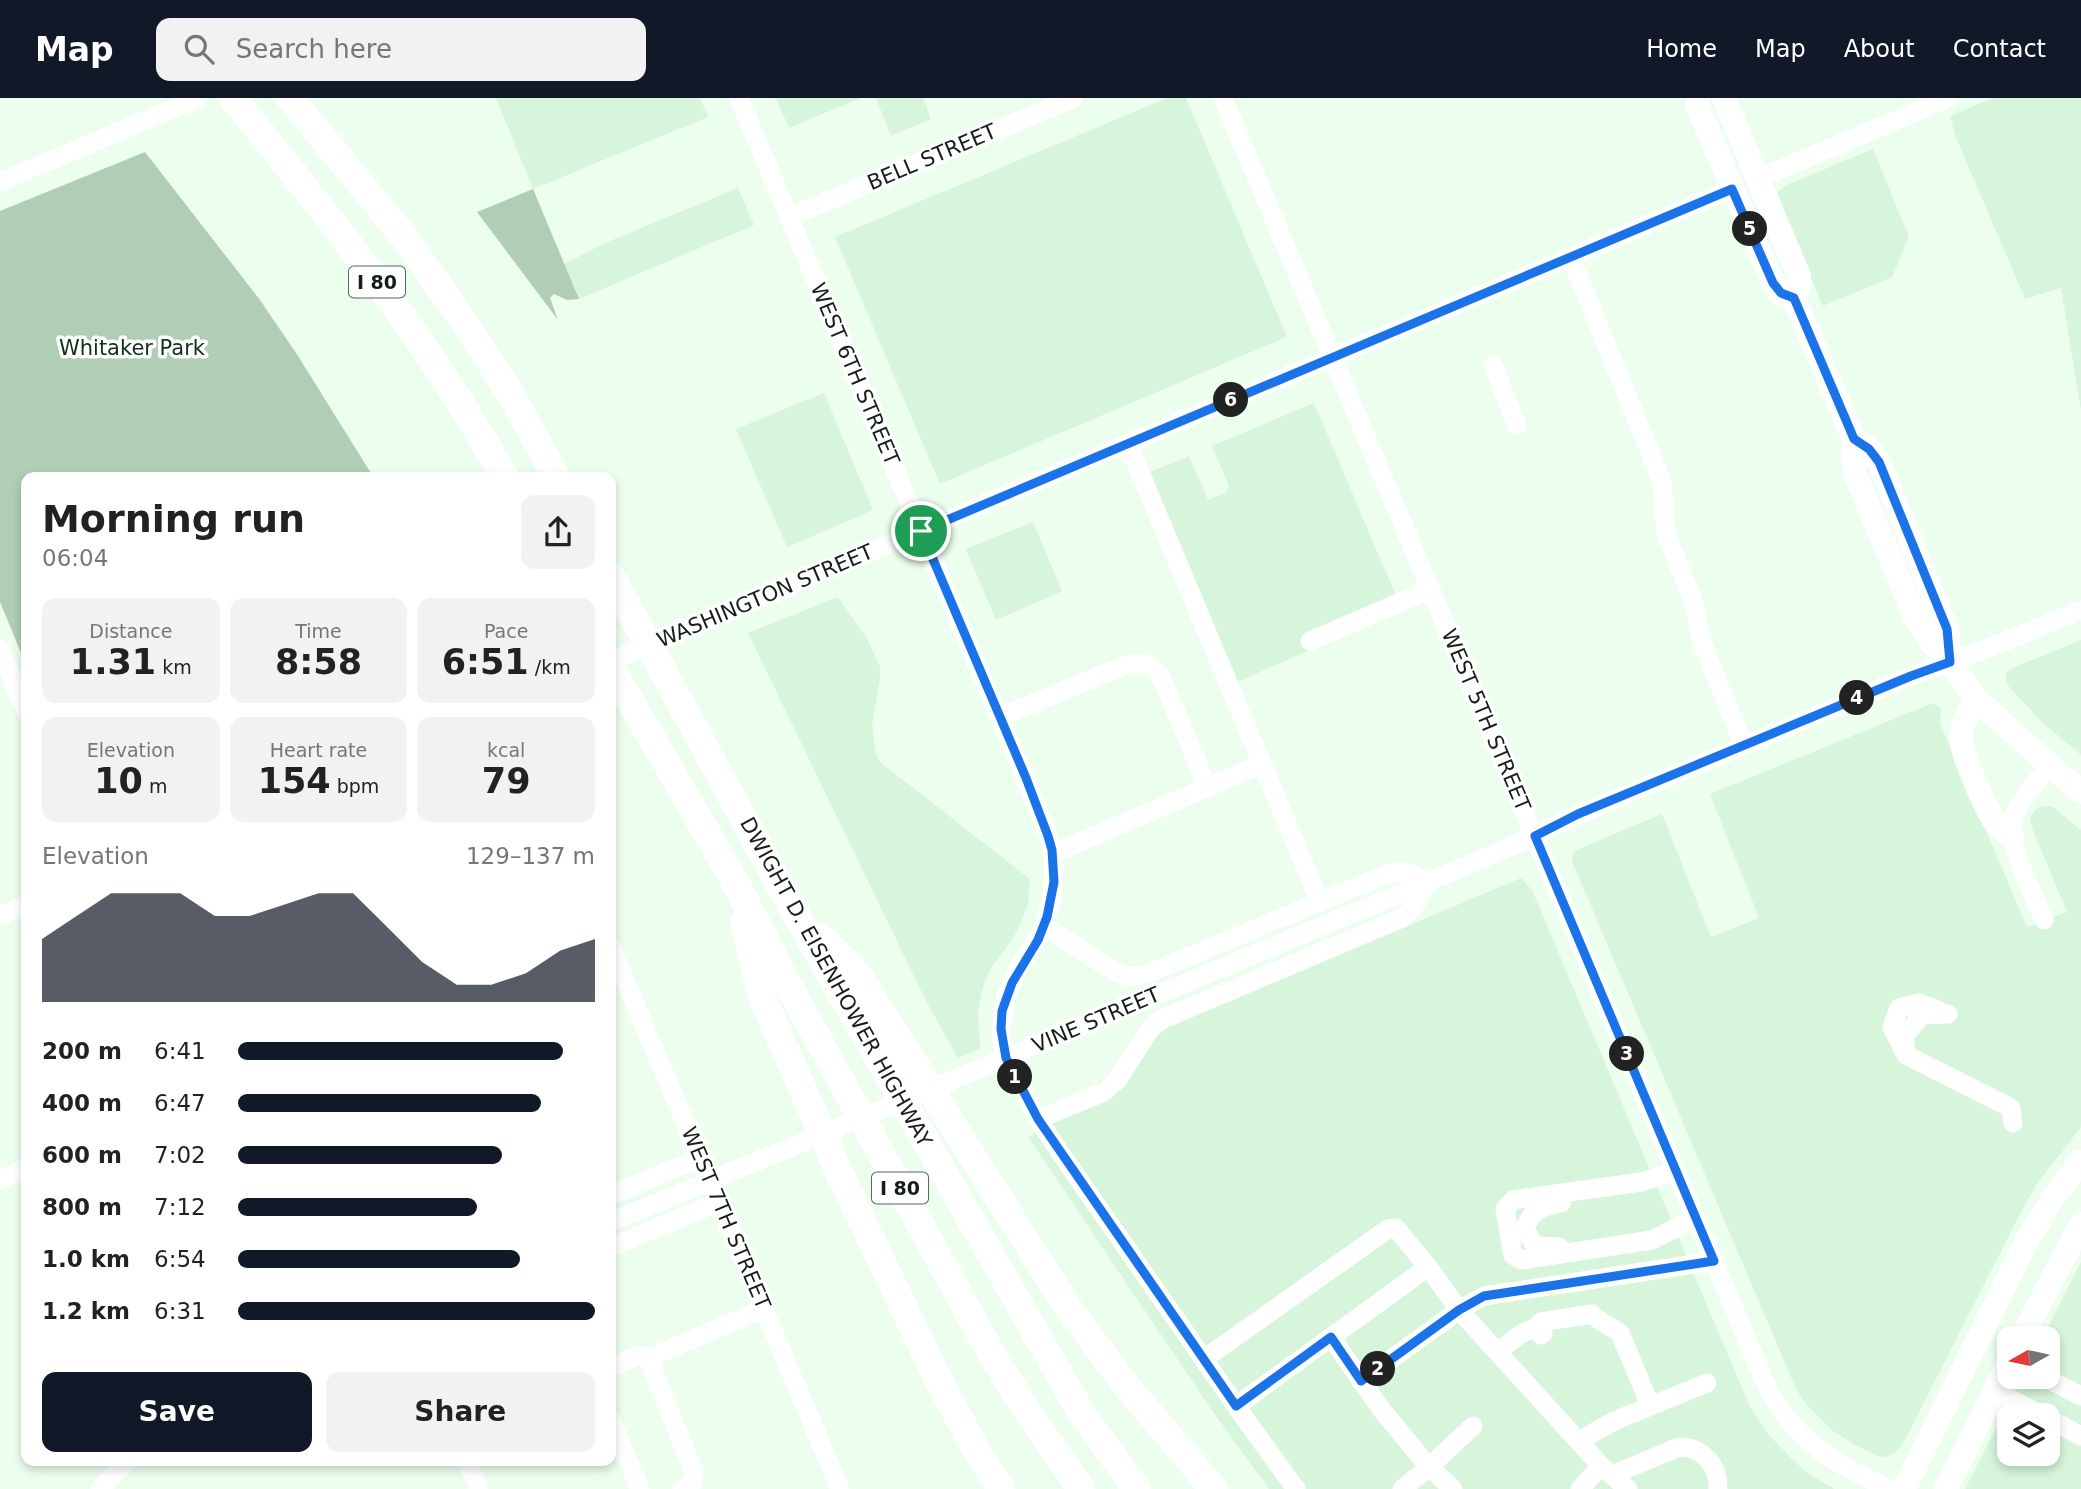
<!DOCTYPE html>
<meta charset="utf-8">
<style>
:root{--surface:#fff;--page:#f2f2f2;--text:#222;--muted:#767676;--accent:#111827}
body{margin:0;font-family:"DejaVu Sans",sans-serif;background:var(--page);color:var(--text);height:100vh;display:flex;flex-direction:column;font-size:26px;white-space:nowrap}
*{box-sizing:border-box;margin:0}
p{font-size:23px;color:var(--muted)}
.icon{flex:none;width:38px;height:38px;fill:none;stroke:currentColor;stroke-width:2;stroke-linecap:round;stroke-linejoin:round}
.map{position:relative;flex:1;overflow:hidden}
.side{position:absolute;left:21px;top:374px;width:595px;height:994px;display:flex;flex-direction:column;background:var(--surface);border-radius:14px;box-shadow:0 4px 10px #0003}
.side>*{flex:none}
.needle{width:46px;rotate:261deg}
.controls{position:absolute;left:1997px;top:1228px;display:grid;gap:14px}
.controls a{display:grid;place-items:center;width:63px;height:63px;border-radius:14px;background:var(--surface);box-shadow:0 4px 10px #0003;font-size:35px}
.pin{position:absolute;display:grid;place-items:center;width:60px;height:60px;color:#fff;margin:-30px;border:4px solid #fff;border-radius:50%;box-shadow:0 2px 7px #0007}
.km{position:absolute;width:35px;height:35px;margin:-18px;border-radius:50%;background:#222;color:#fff;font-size:19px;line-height:35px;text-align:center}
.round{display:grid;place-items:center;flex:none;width:74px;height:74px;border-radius:14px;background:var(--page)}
.overview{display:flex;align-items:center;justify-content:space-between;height:119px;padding:0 21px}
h1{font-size:38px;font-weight:700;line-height:52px}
.metrics{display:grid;grid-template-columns:repeat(3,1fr);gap:10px;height:119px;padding:7px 21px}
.metrics div{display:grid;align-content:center;border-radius:14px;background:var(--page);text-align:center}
.metrics b{font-size:35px;font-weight:700}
.metrics small{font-size:19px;font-weight:400}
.metrics p{font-size:19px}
.chart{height:196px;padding:14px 21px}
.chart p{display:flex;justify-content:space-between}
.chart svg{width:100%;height:126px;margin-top:7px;fill:var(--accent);opacity:.7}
.action{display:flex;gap:14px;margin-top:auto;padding:14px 21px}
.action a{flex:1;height:80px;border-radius:14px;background:var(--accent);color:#fff;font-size:28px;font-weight:700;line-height:80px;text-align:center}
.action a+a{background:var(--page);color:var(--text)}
ul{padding:0 21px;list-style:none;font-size:23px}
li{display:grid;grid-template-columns:112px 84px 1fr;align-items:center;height:52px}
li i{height:18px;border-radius:9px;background:var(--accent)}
header{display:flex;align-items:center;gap:42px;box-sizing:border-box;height:98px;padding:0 35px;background:var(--accent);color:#fff}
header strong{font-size:33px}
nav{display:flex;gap:38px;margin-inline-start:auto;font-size:24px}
.search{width:490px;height:63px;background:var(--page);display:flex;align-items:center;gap:18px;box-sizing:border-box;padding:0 24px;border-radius:14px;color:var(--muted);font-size:26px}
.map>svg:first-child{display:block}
</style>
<header>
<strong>Map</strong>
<div class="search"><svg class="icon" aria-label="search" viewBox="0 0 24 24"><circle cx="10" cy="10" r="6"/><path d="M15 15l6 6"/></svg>Search here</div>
<nav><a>Home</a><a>Map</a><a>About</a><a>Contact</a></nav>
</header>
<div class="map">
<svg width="2081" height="1391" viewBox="0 0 2081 1391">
<rect width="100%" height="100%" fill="#ecfeee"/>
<g fill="#d7f5db" fill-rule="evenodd">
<polygon points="496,0 700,0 708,19 533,91"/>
<polygon points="776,0 861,0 789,30"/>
<polygon points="876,0 923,0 931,21 891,38"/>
<polygon points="1167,0 1186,0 1287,239 940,386 835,139"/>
<polygon points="1993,0 2081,0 2081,312 2061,190 2025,201 1956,40 1950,18"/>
<polygon points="1873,51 1909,139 1892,179 1823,208 1778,103 1778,94 1787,87"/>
<polygon points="738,90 754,127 579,201 564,166 605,145"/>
<polygon points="824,295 873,412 787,449 736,331"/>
<polygon points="1314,305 1402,512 1237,584 1148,375 1189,358 1208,402 1225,395 1229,388 1212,348"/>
<polygon points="1033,424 1062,493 996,522 966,451"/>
<polygon points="838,499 867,541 880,569 880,581 872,627 876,657 880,664 1030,781 1028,806 1021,825 1013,840 989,873 982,892 978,913 980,951 958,960 926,903 748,535"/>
<polygon points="2081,542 2081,657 2042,624 2010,590 2006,584 2006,578 2007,574 2013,570"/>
<polygon points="1933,605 1941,610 1940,625 2027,829 2067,814 2034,735 2031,726 2031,718 2035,712 2041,708 2048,708 2053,709 2081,732 2081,1029 2037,1086 2026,1104 1905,1342 1900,1350 1893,1356 1885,1359 1878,1358 1855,1347 1833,1333 1806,1306 1796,1291 1572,763 1573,756 1579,751 1662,716 1711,839 1759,820 1710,696"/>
<polygon points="1521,780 1532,792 1750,1309 1769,1337 1793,1362 1805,1373 1834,1391 1269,1391 1211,1311 1029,1040 1167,930"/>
<path d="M2081,1164V1391H1965L2022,1279H2048V1241H2042ZM2009,1318H2048V1356H2009Z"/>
</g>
<g fill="#b0ceb4">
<polygon points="145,54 260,202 298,258 374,380 26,380 26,567 0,504 0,113"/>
<polygon points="533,91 579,201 567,202 554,196 550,200 558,222 477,114"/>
</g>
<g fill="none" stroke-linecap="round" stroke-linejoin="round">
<g stroke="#fff" stroke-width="19">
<polyline points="739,0 1049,738 1054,768 1052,800 1044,828 1019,870 1006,899 1001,931 1002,946 1011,971 1038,1021 1061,1056 1248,1325 1296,1391"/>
<path d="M1223,0L1767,1289C1797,1345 1833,1364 1889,1391"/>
<polyline points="1757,81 1949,0"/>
<polyline points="0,84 198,0"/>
<polyline points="789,119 1074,0"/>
<polyline points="1571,160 1659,376 1662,385 1666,436 1694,505 1701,542 1744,648"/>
<polyline points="1493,267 1517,328"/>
<polyline points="1128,346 1320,804"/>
<polyline points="1310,543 1431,491"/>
<polyline points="0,551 26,614"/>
<polyline points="611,563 1732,91"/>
<path d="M1000,619L1126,567C1143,562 1153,566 1162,581L1208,690"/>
<polyline points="1052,756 1262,666"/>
<polyline points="0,818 26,807"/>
<path d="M2044,822C2034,797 2004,742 2014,717C2021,699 2038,683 2050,668"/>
<path d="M1044,828L1114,873C1127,880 1136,880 1149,875L1385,777C1404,771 1410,774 1426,785"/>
<polyline points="611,849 840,1391"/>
<polyline points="1948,916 1922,917 1904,938 1906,957 2011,1010 2013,1025"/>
<polyline points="1904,953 1892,929 1899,910 1919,905 1938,912"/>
<path d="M1038,1021L1104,994L1118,981L1151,930L1158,923L1402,820C1415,810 1420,800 1426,785"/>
<polyline points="1676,1073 1641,1084 1513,1102 1505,1111 1513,1157 1521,1162 1652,1142 1696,1120"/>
<polyline points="0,1082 26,1070"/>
<polyline points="611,1097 700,1060"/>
<polyline points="611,1124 1397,797 1501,753 1578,717 1911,578 1986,551 2081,512"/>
<polyline points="611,1149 719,1104"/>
<path d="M1559,1149L1535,1148L1525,1132C1529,1113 1543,1108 1561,1105"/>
<path d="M1536,1230L1541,1224L1592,1216C1599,1225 1611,1227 1620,1235L1650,1307"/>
<polyline points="1331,1239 1381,1311 1429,1369 1402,1391"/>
<path d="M1498,1254C1510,1244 1520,1234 1536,1230L1541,1237L1543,1236"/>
<polyline points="648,1260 693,1372 694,1381 692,1386 682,1391"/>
<polyline points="1204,1261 1378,1138 1388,1131 1396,1130 1428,1169 1459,1212 1601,1368 1628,1391"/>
<polyline points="611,1269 639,1257 648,1260 764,1211"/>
<polyline points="2044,1279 2081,1298"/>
<polyline points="1361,1283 1459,1212 1484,1198 1714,1163"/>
<polyline points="1995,1293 2043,1318"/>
<polyline points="1236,1308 1428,1169"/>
<polyline points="2048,1320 2081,1338"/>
<polyline points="611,1322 640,1391"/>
<polyline points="1579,1343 1614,1323 1707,1285"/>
<polyline points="467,1363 479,1391"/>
<path d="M1612,1377L1679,1349C1703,1349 1719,1368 1718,1391"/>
<polyline points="100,1391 127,1363"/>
<polyline points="1453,1391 1429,1369 1473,1328"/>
<polyline points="1580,1391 1601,1368"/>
</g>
<g stroke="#fff" stroke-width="24">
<polyline points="1697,0 1697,7 1773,185 1781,195 1794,200"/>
<polyline points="1724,0 1799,178 1799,188 1794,200 1854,341 1853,356 1855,376 1917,523 1930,543 1950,564 1976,601 2047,665 2081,694"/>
<polyline points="1854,341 1869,351 1879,364 1947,531 1950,564"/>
<path d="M1976,601C1970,613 1960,627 1961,642C1963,658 1986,711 1995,724C2000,731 2005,735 2012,739"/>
<polyline points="2021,1241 2081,1126"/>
<polyline points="1904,1391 2029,1139 2053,1100 2081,1063"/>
<polyline points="1946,1391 2009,1265"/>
</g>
<g stroke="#fff" stroke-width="28">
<path d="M233,0C331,121 429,243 505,380"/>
<polyline points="290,0 405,140 464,224 510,295 557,380"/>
<polyline points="611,478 793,811 1082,1316 1137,1391"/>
<polyline points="611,570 733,780 787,885 991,1255 1029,1316 1081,1391"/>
<polyline points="744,825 762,899 843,1083 937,1279 975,1350 1001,1391"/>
<polyline points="822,840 858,877 1067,1208 1127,1289 1214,1391"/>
</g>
</g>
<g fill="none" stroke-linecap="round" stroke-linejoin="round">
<defs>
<polygon id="route" points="1732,91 1773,185 1781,195 1794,200 1854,341 1869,351 1879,364 1947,531 1950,564 1911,578 1578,716 1535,738 1714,1163 1484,1198 1459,1212 1361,1283 1331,1239 1236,1308 1038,1021 1006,960 1001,931 1002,913 1012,885 1038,842 1047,819 1054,784 1052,752 1048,738 1026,680 921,433"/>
</defs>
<use href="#route" stroke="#fff" stroke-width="14"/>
<use href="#route" stroke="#1a73e8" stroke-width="9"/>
</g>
<g text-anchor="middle" stroke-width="7" stroke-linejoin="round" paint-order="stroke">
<g fill="#fff" stroke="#5c625d" stroke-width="2">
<rect x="349" y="168.5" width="56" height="31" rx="5"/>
<rect x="872" y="1074.5" width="56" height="31" rx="5"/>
</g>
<g font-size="19" font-weight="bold" fill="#161f17">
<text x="377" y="191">I 80</text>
<text x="900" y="1097">I 80</text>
</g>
<g font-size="21" fill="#161f17" stroke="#fff">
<text transform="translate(932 59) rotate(-23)" y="7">BELL STREET</text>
<text transform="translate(855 276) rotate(67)" y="7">WEST 6TH STREET</text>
<text transform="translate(765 498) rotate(-23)" y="7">WASHINGTON STREET</text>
<text transform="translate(1486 622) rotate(67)" y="7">WEST 5TH STREET</text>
<text transform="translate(836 884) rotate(61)" y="7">DWIGHT D. EISENHOWER HIGHWAY</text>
<text transform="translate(1096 922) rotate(-23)" y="7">VINE STREET</text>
<text transform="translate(726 1120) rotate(67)" y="7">WEST 7TH STREET</text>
</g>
<g font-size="21" fill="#0d3217" stroke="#fff">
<text x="132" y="257">Whitaker Park</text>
</g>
</g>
</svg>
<div class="controls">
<a><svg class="needle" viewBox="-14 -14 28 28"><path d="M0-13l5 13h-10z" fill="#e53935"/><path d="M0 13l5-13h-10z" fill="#767676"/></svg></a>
<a><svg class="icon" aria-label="layers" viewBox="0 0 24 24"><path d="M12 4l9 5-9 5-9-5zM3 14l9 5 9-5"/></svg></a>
</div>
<div class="pin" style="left:921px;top:433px;background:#1e9e55"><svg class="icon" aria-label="arrive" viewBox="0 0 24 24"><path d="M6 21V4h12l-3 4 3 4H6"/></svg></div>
<b class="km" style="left:1015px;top:979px">1</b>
<b class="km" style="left:1378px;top:1271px">2</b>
<b class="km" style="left:1627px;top:956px">3</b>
<b class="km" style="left:1857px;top:600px">4</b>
<b class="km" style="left:1750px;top:131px">5</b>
<b class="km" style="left:1231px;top:302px">6</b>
<section class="side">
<div class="overview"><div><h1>Morning run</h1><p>06:04</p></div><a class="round"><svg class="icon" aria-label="share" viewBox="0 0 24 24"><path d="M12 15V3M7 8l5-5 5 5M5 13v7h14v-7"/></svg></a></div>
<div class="metrics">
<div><p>Distance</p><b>1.31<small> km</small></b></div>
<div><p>Time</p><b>8:58</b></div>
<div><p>Pace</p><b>6:51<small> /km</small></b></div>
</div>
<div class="metrics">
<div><p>Elevation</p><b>10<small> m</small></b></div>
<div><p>Heart rate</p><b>154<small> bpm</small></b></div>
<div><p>kcal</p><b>79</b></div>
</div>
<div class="chart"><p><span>Elevation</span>129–137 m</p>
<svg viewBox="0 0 160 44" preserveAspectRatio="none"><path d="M0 44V22L10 14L20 6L30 6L40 6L50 14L60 14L70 10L80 6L90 6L100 18L110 30L120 38L130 38L140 34L150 26L160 22V44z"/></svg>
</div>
<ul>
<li><b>200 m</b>6:41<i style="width:91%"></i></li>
<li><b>400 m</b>6:47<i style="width:85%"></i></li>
<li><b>600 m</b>7:02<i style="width:74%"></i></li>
<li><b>800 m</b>7:12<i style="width:67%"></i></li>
<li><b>1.0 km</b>6:54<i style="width:79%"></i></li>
<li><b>1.2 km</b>6:31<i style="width:100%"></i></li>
</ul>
<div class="action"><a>Save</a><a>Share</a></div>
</section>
</div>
